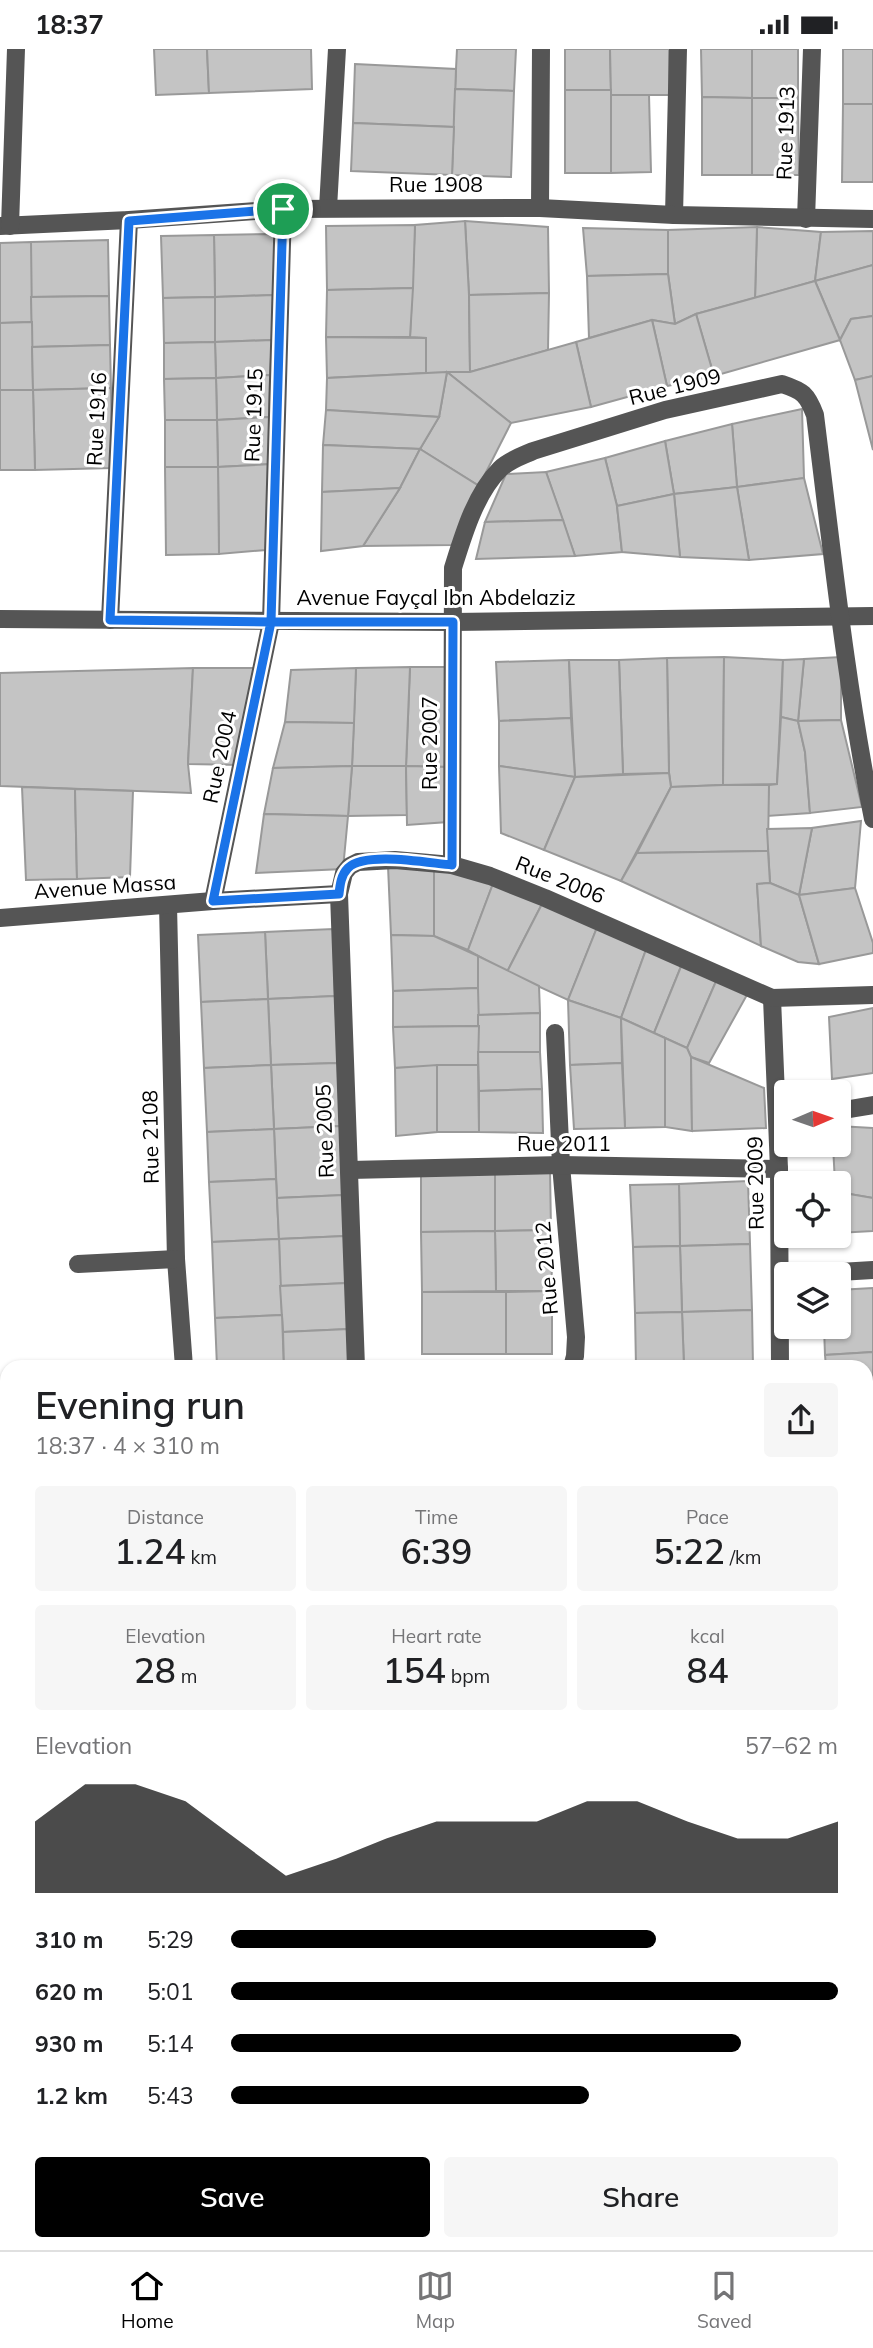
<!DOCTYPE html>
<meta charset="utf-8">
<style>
:root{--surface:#fff;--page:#f6f6f6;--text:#202124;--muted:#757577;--line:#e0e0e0;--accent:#000}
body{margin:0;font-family:Mulish,sans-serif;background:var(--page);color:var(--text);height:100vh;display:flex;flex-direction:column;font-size:26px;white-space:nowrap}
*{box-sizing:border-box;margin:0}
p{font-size:23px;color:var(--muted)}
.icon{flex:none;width:38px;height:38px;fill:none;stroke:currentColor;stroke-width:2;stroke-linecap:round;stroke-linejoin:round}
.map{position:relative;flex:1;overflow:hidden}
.panel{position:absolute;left:0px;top:1311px;width:873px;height:891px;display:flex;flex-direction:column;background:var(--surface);border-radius:21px 21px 0 0;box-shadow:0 2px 5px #0004}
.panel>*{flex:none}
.needle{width:46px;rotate:88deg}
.controls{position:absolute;left:774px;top:1031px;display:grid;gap:14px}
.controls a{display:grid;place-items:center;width:77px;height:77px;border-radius:7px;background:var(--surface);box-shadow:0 2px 5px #0004;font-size:35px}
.pin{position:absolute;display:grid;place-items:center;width:60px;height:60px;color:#fff;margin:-30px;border:4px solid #fff;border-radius:50%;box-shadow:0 2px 7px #0007}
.round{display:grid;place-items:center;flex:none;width:74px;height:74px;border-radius:7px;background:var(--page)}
.overview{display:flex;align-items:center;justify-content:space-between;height:119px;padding:0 35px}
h1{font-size:38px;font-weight:600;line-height:52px}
.figures{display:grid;grid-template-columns:repeat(3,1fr);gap:10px;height:119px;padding:7px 35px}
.figures div{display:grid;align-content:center;border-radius:7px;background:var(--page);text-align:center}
.figures b{font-size:35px;font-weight:600}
.figures small{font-size:19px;font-weight:400}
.figures p{font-size:19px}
.chart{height:196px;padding:14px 35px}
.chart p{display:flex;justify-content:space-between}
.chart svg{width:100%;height:126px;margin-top:7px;fill:var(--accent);opacity:.7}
.primary-button{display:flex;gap:14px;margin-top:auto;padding:14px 35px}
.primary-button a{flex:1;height:80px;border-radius:7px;background:var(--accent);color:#fff;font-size:28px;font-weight:600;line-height:80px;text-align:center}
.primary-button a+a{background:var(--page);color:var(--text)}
ul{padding:0 35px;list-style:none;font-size:23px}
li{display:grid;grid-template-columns:112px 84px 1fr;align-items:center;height:52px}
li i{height:18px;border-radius:9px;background:var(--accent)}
.status{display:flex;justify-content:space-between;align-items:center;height:49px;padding:0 35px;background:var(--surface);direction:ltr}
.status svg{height:19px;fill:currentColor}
.menu{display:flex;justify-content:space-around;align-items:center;height:98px;border-top:2px solid var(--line);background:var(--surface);font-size:19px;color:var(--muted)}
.menu a{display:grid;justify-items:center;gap:4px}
.menu .on{color:var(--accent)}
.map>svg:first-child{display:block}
</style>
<div class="status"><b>18:37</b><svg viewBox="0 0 49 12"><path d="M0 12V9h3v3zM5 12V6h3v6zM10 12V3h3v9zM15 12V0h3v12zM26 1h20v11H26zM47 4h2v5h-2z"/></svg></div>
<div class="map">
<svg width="873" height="2201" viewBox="0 0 873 2201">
<rect width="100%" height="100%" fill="#fff"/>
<polygon fill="#dcdcdc" points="866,1531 873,1531 873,1632 866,1633"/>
<g fill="#c4c4c4" stroke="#999" stroke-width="2">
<polygon points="154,0 207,0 209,44 156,46"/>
<polygon points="207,0 311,0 312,40 209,44"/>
<polygon points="457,0 516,0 514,42 455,40"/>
<polygon points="565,0 610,0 611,41 565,41"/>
<polygon points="610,0 669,0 669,46 611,46"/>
<polygon points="701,0 752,0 752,49 702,48"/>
<rect x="752" y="0" width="46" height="49"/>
<rect x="843" y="0" width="30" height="55"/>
<polygon points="355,15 456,20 454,78 353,74"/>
<polygon points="455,40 514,42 511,128 452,126"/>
<rect x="565" y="41" width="46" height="83"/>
<polygon points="611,46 649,46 651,123 611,124"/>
<polygon points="702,48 752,49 752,126 702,126"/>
<polygon points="752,49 798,49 799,126 752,126"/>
<polygon points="843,55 873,55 873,133 842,133"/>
<polygon points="353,74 454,78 452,126 351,122"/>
<polygon points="465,172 548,178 549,244 469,246"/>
<polygon points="465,172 469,246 470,323 426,324 426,289 410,288 415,176"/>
<polygon points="415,176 413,239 327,241 326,177"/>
<polygon points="757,178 821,183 815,232 755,249"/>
<polygon points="757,178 755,249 696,265 675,275 668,225 668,181"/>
<polygon points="583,179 668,181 668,225 587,227"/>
<polygon points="873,182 873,216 815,232 821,183"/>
<polygon points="276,185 273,246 215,248 214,186"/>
<polygon points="214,186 215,248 163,249 161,187"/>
<polygon points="108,191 109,247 31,248 31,193"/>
<polygon points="31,193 32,273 0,274 0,194"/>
<polygon points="873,216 873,267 851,270 840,291 815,232"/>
<polygon points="668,225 675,275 652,271 589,289 587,227"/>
<polygon points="815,232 840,291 714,327 696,265"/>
<polygon points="413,239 410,288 326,288 327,241"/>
<polygon points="549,244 548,301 470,323 469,246"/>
<polygon points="273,246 272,291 215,293 215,248"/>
<polygon points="109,247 110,296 32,298 31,248"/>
<polygon points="215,248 215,293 164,294 163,249"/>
<polygon points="696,265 714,327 667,337 652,271 675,275"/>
<polygon points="873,267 873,327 855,331 840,291 851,270"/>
<polygon points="652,271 667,337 591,358 576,293"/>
<polygon points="32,273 33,341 0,341 0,274"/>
<polygon points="326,288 426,289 426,324 327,329"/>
<polygon points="272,291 270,326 216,329 215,293"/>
<polygon points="215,293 216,329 164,330 164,294"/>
<polygon points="576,293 591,358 511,374 447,323 470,323"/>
<polygon points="110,296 111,339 33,341 32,298"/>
<polygon points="447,323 511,374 479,437 420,400 439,368"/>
<polygon points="447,323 439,368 326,361 327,329"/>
<polygon points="270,326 269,368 217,371 216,329"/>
<polygon points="873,327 873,401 855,331"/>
<polygon points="216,329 217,371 165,371 164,330"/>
<polygon points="111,339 112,419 35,421 33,341"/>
<polygon points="0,341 33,341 35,421 0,421"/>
<polygon points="802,360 804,429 737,438 732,375"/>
<polygon points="326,361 439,368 420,400 323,396"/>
<polygon points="269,368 272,415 218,418 217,371"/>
<polygon points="165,371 217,371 218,418 165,418"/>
<polygon points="732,375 737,438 674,445 665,392"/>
<polygon points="665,392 674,445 617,457 605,409"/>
<polygon points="323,396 420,400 400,439 322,443"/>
<polygon points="420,400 479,437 452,496 363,497 400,439"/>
<polygon points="605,409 617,457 622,503 575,507 546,423"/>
<polygon points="272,415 266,501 219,505 218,418"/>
<polygon points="165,418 218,418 219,505 166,506"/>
<polygon points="546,423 563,471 485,473 506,425"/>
<polygon points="804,429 823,505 749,511 737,438"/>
<polygon points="737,438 749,511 680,508 674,445"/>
<polygon points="400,439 363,497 321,502 322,443"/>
<polygon points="674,445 680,508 622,503 617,457"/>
<polygon points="563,471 575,507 476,510 485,473"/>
<polygon points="724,608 723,736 671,738 669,724 667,609"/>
<polygon points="724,608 783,611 777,735 723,736"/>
<polygon points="841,608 841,671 798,672 804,610"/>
<polygon points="667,609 669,724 623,725 619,611"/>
<polygon points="804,610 798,672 781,668 783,611"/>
<polygon points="569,611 571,669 499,672 496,613"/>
<polygon points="569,611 619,611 623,725 575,728"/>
<polygon points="410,618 451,618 449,718 406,717"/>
<polygon points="410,618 406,717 352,717 356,619"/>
<polygon points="193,619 188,715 191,744 0,737 0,624"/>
<polygon points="193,619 260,619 240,716 188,715"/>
<polygon points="356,619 354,674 285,673 291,621"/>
<polygon points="781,668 798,672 805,703 810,764 767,767 769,736 777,735"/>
<polygon points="571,669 575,728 499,717 499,672"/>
<polygon points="841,671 862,758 810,764 805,703 798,672"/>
<polygon points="285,673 354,674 352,717 273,719"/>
<polygon points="352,717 406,717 407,766 348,767"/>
<polygon points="352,717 348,767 264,765 273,719"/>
<polygon points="406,717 449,718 448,773 407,776"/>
<polygon points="499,717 575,728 544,801 501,784"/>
<polygon points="669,724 671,738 621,832 544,801 575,728"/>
<polygon points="723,736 769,736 768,802 637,804 671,738"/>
<polygon points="22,738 75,740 77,830 26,831"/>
<polygon points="75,740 133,742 130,828 77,830"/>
<polygon points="264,765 348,767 343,820 256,824"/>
<polygon points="861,772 855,839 799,846 812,779"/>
<polygon points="812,779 799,846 770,834 767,780"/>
<polygon points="768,802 770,834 757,835 761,897 621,832 637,804"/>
<polygon points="388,817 434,818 434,887 391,886"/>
<polygon points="434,818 494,832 468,901 434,887"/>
<polygon points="494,832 543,853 507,923 468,901"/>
<polygon points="770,834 799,846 819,915 798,913 761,897 757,835"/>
<polygon points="855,839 873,894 873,904 819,915 799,846"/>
<polygon points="543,853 598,876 568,951 507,923"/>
<polygon points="598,876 647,898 621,969 568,951"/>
<polygon points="333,880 335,947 268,950 265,883"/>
<polygon points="265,883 268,950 201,953 198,886"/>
<polygon points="391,886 434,887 478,907 478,939 393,942"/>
<polygon points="647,898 682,915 654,984 621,969"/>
<polygon points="478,907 539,937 540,964 478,966"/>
<polygon points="682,915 717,930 687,999 654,984"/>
<polygon points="717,930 748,944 709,1014 691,1008 687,999"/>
<polygon points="478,939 479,977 393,978 393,942"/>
<polygon points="335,947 338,1014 271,1016 268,950"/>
<polygon points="268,950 271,1016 204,1019 201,953"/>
<polygon points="568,951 621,969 622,1014 570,1016"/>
<polygon points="873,959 873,1024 832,1030 829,968"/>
<polygon points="540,964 540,1003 478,1003 478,966"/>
<polygon points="621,969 665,989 665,1078 625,1079"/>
<polygon points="479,977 478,1016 395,1019 393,978"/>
<polygon points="665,989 687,999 691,1008 692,1082 665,1078"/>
<polygon points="478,1003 540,1003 542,1040 479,1042"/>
<polygon points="691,1008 764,1039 766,1079 692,1082"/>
<polygon points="338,1014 341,1077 274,1080 271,1016"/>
<polygon points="622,1014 625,1079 574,1080 570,1016"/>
<polygon points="271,1016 274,1080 207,1083 204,1019"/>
<polygon points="437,1016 437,1083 396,1087 395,1019"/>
<polygon points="437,1016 478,1016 479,1083 437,1083"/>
<polygon points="542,1040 543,1084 479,1083 479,1042"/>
<polygon points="341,1077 344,1146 277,1149 274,1080"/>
<polygon points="838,1077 873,1079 873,1149 838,1143 838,1134 835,1134 833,1096 838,1096"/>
<polygon points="274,1080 276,1130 209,1133 207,1083"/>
<polygon points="550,1121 551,1181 495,1182 495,1122"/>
<polygon points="495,1122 495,1182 421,1183 421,1123"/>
<polygon points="276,1130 279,1190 212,1193 209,1133"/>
<polygon points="748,1132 750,1195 680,1197 679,1135"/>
<polygon points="679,1135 680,1197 633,1198 630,1136"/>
<polygon points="838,1143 873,1149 873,1182 838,1184"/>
<polygon points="344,1146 345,1187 279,1190 277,1149"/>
<polygon points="551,1181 552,1242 496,1242 495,1182"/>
<polygon points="495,1182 496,1242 422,1243 421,1183"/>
<polygon points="345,1187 348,1234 280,1237 279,1190"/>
<polygon points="279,1190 282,1266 215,1269 212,1193"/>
<polygon points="750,1195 752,1261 682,1263 680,1197"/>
<polygon points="680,1197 682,1263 635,1264 633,1198"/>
<polygon points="348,1234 349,1280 283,1283 280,1237"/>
<polygon points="873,1239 873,1303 825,1306 824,1278 838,1278 838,1241"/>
<polygon points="552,1242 552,1305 506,1305 506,1243"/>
<rect x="422" y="1243" width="84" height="62"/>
<polygon points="752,1261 753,1318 684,1318 682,1263"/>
<polygon points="682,1263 684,1318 636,1318 635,1264"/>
<polygon points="282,1266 284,1318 217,1318 215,1269"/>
<polygon points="349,1280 351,1318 284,1318 283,1283"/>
<polygon points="873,1303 873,1341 866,1341 866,1318 826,1318 825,1306"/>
<polygon points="873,1389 873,1451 866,1451 866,1390"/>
<rect x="866" y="1451" width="7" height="31"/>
<polygon points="5,2098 7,2100 7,2148 0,2154 0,2102"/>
</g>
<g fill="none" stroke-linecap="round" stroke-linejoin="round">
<g stroke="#555" stroke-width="18">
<polyline points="328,159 337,0"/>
<polyline points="540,159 541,0"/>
<polyline points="674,166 678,0"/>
<polyline points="806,170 812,0"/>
<polyline points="0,177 129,171 283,160 540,159 674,166 873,170"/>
<polyline points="10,177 16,0"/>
<polyline points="0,570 453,573 873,567"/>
<polyline points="110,571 129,171"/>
<path d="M452,816L453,519C463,487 475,445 500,420C509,411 522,407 533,402L665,361L782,335C803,342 807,345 815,366C832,501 846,637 873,770"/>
<polyline points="213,852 271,573 283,160"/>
<polyline points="168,856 176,1210 184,1318"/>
<polyline points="0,869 213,852 339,845"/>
<polyline points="772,949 779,1120 780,1318"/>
<polyline points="555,984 561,1116 576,1288 575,1307 572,1318"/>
<polyline points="838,1062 873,1056"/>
<polyline points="350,1121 561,1116 779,1120"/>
<polyline points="78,1215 176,1210"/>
<polyline points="806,1225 873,1221"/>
<polyline points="356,1318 339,845 344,824 350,817 358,813 395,811 452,816 490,827 545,849 772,949 873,946"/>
<polyline points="866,1371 873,1370"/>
<polyline points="5,1404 7,1413"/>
<polyline points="866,1517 873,1517"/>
<polyline points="0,1563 7,1563"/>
<polyline points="866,1664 873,1663"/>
<polyline points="0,1819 7,1816"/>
<polyline points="0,1960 7,1959"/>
<polyline points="0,2068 7,2062"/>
<polyline points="0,2178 7,2171"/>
<polyline points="109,2194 110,2201"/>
<polyline points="375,2194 375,2201"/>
<polyline points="670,2201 671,2194"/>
</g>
</g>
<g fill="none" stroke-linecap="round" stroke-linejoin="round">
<defs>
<path id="route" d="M283,160L129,172L110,571L271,573L213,852L339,845C340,836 341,826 348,819C365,802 428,814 452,816L453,573H271L283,160"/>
</defs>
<use href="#route" stroke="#fff" stroke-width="14"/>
<use href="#route" stroke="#1a73e8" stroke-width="9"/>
</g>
<g text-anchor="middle" stroke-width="6" stroke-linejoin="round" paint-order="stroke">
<g font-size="21" fill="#000" stroke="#fff">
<text transform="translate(786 84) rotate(-88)" y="7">Rue 1913</text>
<text x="436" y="143">Rue 1908</text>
<text transform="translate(675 338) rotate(-14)" y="7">Rue 1909</text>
<text transform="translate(254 366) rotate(-88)" y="7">Rue 1915</text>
<text transform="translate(97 370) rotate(-87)" y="7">Rue 1916</text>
<text x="436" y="556">Avenue Fayçal Ibn Abdelaziz</text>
<text transform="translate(430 694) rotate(-90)" y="7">Rue 2007</text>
<text transform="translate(220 708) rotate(-78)" y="7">Rue 2004</text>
<text transform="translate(560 831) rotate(22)" y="7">Rue 2006</text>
<text transform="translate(105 838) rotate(-4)" y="7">Avenue Massa</text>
<text transform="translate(325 1082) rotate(-92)" y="7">Rue 2005</text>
<text transform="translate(151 1088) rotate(-91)" y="7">Rue 2108</text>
<text x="564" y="1102">Rue 2011</text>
<text transform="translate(756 1134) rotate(-91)" y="7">Rue 2009</text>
<text transform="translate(547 1219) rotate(-95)" y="7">Rue 2012</text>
</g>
</g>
</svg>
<div class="controls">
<a><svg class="needle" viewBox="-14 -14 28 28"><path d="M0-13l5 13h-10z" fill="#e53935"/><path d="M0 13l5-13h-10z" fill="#757577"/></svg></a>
<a><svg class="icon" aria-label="locate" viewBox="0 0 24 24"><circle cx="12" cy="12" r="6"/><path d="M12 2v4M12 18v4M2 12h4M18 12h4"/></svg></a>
<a><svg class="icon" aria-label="layers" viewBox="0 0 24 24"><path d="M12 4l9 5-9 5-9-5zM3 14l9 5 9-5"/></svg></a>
</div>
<div class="pin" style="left:283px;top:160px;background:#1e9e55"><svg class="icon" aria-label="arrive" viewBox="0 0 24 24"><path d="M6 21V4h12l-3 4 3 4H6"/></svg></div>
<section class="panel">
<div class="overview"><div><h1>Evening run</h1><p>18:37 · 4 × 310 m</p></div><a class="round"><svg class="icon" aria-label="share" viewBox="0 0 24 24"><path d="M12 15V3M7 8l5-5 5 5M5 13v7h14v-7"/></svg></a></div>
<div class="figures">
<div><p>Distance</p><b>1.24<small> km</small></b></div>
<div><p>Time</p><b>6:39</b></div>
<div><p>Pace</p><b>5:22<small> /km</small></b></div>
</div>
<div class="figures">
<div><p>Elevation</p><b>28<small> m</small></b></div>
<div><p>Heart rate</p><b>154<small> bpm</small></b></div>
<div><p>kcal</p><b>84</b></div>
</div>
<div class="chart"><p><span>Elevation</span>57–62 m</p>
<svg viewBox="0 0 160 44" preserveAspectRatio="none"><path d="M0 44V19L10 6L20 6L30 12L40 25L50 38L60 32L70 25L80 19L90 19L100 19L110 12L120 12L130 19L140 25L150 25L160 19V44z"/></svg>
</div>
<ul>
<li><b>310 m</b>5:29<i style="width:70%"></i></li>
<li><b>620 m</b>5:01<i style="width:100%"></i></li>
<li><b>930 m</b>5:14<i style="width:84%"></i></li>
<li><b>1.2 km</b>5:43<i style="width:59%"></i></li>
</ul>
<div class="primary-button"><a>Save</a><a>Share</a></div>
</section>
</div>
<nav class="menu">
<a class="on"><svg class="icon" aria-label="home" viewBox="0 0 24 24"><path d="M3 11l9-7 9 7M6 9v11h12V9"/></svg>Home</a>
<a><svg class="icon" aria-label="map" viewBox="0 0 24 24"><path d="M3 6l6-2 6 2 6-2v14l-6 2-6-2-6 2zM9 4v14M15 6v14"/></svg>Map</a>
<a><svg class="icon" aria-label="saved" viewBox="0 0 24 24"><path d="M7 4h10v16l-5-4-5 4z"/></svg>Saved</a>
</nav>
